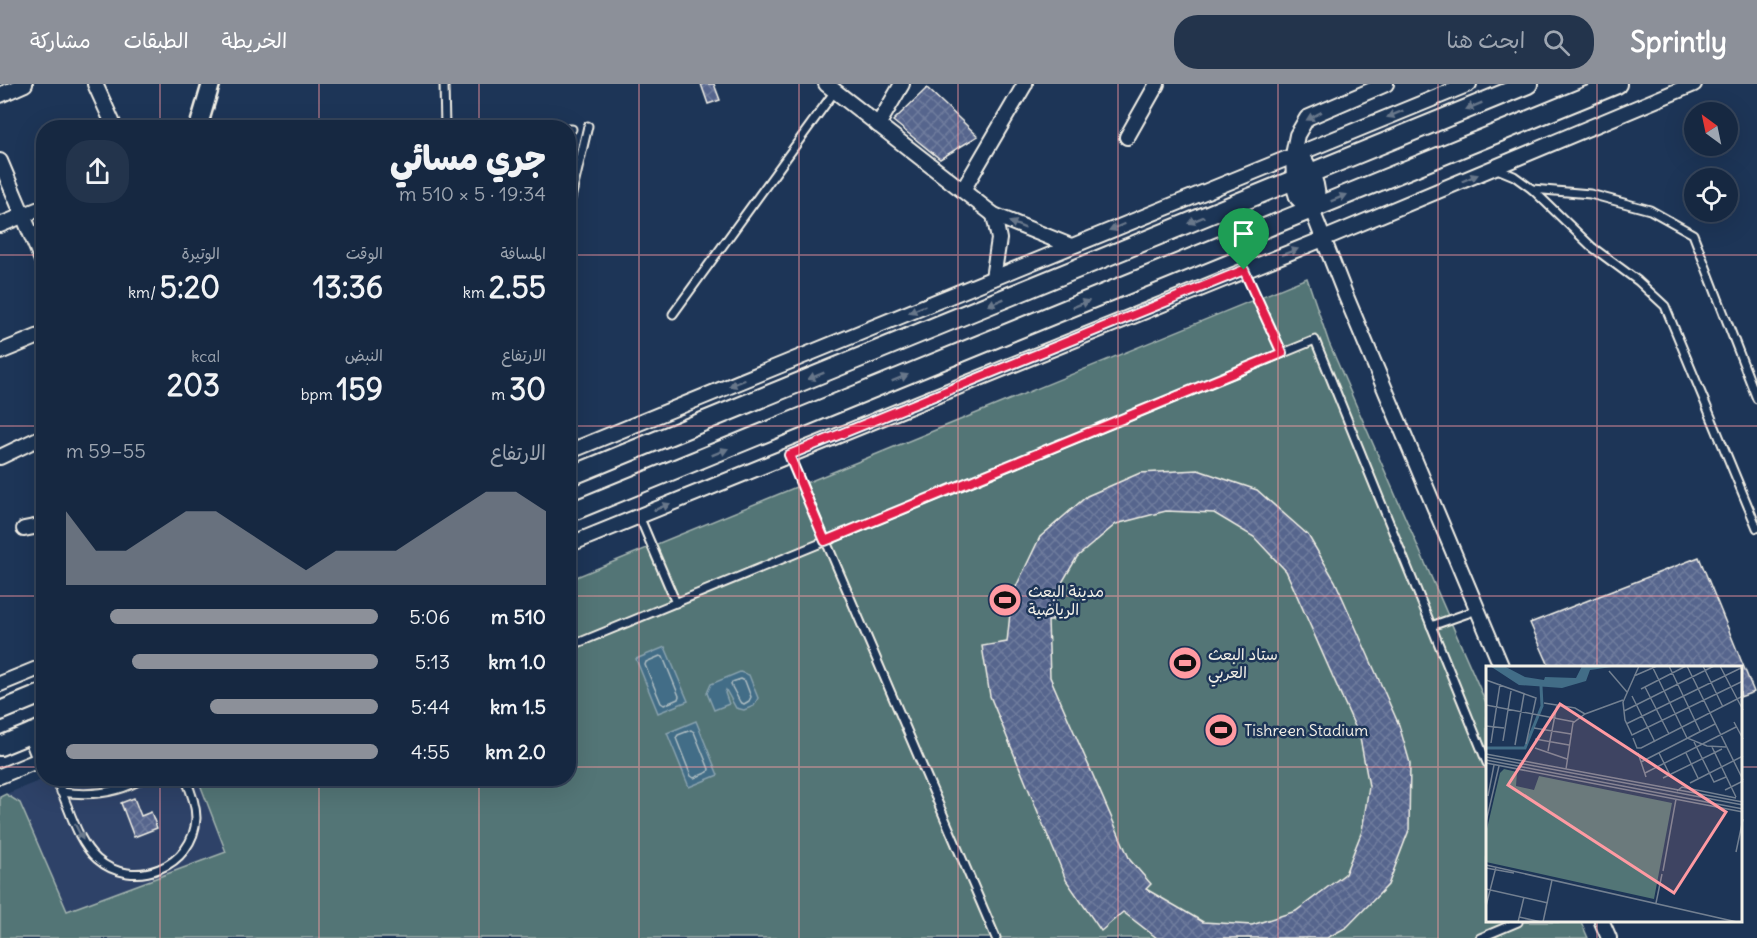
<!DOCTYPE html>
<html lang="ar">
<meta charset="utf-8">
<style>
:root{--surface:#162841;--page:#23344c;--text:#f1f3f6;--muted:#9ea6b1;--line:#35445a;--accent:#8c9099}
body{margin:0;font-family:Delius,"Playpen Sans Arabic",sans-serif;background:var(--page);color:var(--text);direction:rtl;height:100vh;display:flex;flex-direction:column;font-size:22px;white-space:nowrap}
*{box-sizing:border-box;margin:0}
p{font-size:20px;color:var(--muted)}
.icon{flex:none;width:33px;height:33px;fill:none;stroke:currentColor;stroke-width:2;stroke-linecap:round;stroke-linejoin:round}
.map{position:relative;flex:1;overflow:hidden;direction:ltr}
.panel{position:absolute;left:36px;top:36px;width:540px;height:666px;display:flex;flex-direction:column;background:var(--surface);border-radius:24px;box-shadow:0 6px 24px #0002,0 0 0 2px var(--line);direction:rtl}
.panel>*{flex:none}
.needle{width:39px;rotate:327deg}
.buttons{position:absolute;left:1684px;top:18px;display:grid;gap:12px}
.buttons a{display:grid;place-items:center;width:54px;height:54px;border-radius:50%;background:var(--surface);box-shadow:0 6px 24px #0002,0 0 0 2px var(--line);font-size:30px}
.pin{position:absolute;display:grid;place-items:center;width:51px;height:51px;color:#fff;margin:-62px -26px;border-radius:50% 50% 50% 0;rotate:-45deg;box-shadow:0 0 6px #0007}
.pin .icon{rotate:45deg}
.round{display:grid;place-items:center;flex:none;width:63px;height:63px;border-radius:24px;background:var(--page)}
.headline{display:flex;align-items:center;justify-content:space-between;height:102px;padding:0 30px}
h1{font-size:33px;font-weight:800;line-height:45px}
.stats{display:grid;grid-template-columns:repeat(3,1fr);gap:9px;height:102px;padding:6px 30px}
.stats div{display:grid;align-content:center}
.stats b{font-size:30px;font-weight:800}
.stats small{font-size:16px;font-weight:400}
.stats p{font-size:16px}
.chart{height:168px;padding:12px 30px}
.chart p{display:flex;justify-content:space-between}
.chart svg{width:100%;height:108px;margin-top:6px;fill:var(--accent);opacity:.7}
ul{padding:0 30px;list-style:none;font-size:20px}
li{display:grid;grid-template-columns:96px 72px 1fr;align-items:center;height:45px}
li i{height:15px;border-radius:8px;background:var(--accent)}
header{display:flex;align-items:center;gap:36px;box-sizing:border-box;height:84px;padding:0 30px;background:var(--accent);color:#fff}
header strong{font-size:28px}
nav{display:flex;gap:33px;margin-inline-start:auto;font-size:21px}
.search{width:420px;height:54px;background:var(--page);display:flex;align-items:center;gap:15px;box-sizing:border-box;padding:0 21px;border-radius:24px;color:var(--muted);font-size:22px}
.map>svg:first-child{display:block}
</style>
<header>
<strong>Sprintly</strong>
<div class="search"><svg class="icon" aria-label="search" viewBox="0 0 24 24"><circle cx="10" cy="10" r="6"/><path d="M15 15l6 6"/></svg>ابحث هنا</div>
<nav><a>الخريطة</a><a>الطبقات</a><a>مشاركة</a></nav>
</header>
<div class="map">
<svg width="1757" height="854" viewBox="0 0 1757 854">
<defs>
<pattern id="building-cross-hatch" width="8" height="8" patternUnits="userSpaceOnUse" patternTransform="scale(1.5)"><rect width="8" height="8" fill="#56658d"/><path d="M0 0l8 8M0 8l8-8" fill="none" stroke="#6f7c9d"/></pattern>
</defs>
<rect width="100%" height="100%" fill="#1d3557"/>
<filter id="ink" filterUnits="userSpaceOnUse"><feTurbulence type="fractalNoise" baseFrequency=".0167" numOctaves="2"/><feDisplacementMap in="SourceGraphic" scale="12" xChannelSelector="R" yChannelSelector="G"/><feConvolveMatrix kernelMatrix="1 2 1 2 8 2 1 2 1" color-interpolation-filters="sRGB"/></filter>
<g filter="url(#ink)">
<polygon fill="#2e4367" points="44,695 198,695 226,767 67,828 20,719 6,710"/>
<polygon fill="#527576" stroke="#a3b3af" stroke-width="1.5" points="1307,194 1329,259 1487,621 1487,838 1581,838 1588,854 0,854 0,713 6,710 20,719 67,827 226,768 198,695 568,694 569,496"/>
<g fill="#426d87" stroke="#89a2ae" stroke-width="1.5">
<polygon points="665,563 688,617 658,629 636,575"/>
<polygon points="740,588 749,591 758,614 754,622 744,626 736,624 726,606 725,609 729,620 714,626 707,609 711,600"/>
<polygon points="696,637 718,691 689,703 667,649"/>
</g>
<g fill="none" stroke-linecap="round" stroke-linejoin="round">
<g stroke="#adbcc1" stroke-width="1.5">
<polygon points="660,572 663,573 679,612 678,615 664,621 661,619 645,581 646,578"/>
<polygon points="741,595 745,597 751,613 749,617 744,620 740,618 731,601 732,598"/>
<polygon points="691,646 694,648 709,685 708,688 694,694 691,692 676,654 678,651"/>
</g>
</g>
<g fill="url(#building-cross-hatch)" stroke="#f4f1e8" stroke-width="1.5" fill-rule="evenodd">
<polygon points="701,0 714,0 720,16 708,20"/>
<polygon points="927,4 978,52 940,75 893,37"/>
<path d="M1198,386L1257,406L1308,451L1335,497L1399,641L1410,679L1409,746L1388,801L1347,843L1327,854H1157L1123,828L1101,847L1066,796L990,612L982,562L1007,558L1012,511L1040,453L1087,412L1140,389ZM1166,427L1214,429L1254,453L1286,487L1360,654L1369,702L1362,747L1345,790L1296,827L1252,841L1203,838L1146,805L1151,800L1130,776L1050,593L1048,537H1052L1060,502L1077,473L1116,440Z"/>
<polygon points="1699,473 1754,608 1740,613 1740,584 1550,584 1530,539"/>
<polygon points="134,714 141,732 151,728 157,744 134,753 121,719"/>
</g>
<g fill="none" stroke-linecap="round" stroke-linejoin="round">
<defs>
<g id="service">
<polyline points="444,0 445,44"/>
<polyline points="568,45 572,45"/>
<polyline points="1497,85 1514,92 1532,105 1590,110 1650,126 1693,150 1757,315"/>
<polyline points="1532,105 1592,163 1638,197 1665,222 1757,444"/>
<polyline points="568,127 588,42"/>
<polyline points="1244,186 1282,269"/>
<polyline points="673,230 835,7"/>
<polyline points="789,371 996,854"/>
<polyline points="639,432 676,519"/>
<polyline points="1431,542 1477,526"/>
<polyline points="568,563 1315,256 1487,679"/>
<path d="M55,694C69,720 75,755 97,775C133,807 194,783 196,734C196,720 191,707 185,694"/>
<path d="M61,708C90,712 118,710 143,694"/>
<polyline points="1480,854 1518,838"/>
</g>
<g id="minor">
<polyline points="95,0 115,44"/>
<polyline points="826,0 994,131"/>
<polyline points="0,11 25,0"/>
<polyline points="878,41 902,0"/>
<polyline points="1127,53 1157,0"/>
<polyline points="0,77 44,181"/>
<polyline points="1294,96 1293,71 1297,51 1307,34 1386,0"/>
<polyline points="963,106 1025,0"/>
<polyline points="1312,126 1345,210 1502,584"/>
<polyline points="0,141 44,123"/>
<polyline points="993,194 999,155 994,131 1071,162"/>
<polyline points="0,268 44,250"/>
<polyline points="568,368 1469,0"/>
<polyline points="0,373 44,352"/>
<polyline points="24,445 44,441"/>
<polyline points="568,461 1323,155 1694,0"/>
<polyline points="0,600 44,582"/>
<polyline points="0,692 44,674"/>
<polyline points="1602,838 1609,854"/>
</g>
<polyline id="tertiary" points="198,44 211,0"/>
<g id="secondary">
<path d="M1294,96L1299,113L1312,126C1322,105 1308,87 1299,69"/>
<polyline points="568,393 1528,0"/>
<polyline points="568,429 1617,0"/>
<polyline points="0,627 44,609"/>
<polyline points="32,649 42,675"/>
<polyline points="0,662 44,644"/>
</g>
</defs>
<use href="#service" stroke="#f4f1e8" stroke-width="11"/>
<use href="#minor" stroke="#f4f1e8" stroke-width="18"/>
<use href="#tertiary" stroke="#f4f1e8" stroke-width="21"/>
<use href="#secondary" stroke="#f4f1e8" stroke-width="22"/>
<use href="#service" stroke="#1d3557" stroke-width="7"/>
<use href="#minor" stroke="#1d3557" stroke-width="14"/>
<use href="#tertiary" stroke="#1d3557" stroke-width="16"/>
<use href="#secondary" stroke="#1d3557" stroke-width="18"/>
</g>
<defs><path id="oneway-solid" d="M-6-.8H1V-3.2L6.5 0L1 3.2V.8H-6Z" transform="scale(1.5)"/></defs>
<g fill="#68778a">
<use href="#oneway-solid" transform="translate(1474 22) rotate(158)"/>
<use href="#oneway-solid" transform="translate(1395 30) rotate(158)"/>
<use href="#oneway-solid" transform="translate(1314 32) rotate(152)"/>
<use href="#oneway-solid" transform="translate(1470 94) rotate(-23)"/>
<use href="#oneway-solid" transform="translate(1339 114) rotate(-22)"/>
<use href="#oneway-solid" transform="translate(1196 136) rotate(158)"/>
<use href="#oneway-solid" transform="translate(1017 141) rotate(-158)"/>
<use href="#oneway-solid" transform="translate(1117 143) rotate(158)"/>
<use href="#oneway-solid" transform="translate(1290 168) rotate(-21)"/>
<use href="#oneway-solid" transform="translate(996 218) rotate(158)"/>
<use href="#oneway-solid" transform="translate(1081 220) rotate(-22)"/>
<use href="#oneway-solid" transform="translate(917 225) rotate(158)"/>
<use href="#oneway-solid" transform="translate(816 292) rotate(158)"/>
<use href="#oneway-solid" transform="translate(900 294) rotate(-22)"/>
<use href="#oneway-solid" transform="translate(737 299) rotate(158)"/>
<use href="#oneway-solid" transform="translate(720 368) rotate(-22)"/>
<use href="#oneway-solid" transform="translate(662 423) rotate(-22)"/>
<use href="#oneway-solid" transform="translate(79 748) rotate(63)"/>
</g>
</g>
<g fill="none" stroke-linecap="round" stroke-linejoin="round" filter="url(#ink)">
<defs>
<polygon id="route" points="1244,186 1282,269 825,457 789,371"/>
</defs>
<use href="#route" stroke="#fff" stroke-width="12"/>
<use href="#route" stroke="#e11d48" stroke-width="8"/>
</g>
<path fill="none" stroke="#ff9aa2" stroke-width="1.5" stroke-opacity="0.55" d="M160,0V44M319,0V44M479,0V44M639,0V854M799,0V854M958,0V854M1118,0V854M1278,0V854M1438,0V854M1597,0V584M0,171H44M568,171H1757M0,342H44M568,342H1757M0,512H44M568,512H1757M0,683H44M568,683H1487M1740,683H1757M160,694V854M319,694V854M479,694V854M1597,838V854"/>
<defs>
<symbol id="stadium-disc" viewBox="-11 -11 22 22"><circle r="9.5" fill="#ff9aa2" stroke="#1d3557"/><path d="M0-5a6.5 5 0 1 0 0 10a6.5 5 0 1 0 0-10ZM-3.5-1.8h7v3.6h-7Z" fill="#111"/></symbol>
</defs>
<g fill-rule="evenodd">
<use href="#stadium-disc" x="986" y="497" width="38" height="38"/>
<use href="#stadium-disc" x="1166" y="560" width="38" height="38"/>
<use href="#stadium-disc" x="1202" y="627" width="38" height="38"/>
</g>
<g text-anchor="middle" stroke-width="5" stroke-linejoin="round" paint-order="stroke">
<g font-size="16" fill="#f4f1e8" stroke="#1d3557" text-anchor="start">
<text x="1028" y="513">مدينة البعث<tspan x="1028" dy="18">الرياضية</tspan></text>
<text x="1208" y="576">ستاد البعث<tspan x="1208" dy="18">العربي</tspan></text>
<text x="1244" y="652">Tishreen Stadium</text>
</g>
</g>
<g transform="translate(1486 582)">
<rect width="256" height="256" fill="#1d3557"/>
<path d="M18,103L31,106L30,120L48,124L53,110L186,137L168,233L0,196V167L14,107Z" fill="#527576"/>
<path d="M4,0H18L39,11L58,14L59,11L90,12L96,0H133L104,4L100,15L76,22L33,19Z" fill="#426d87"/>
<path fill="none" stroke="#426d87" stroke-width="3" d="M0,82H39L56,40L55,20"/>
<path fill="none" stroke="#738091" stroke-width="1.5" d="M153,0L137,36L139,54L146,69L257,15M166,0L201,72L221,80L240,81M183,0L214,65M201,0L257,114M217,0L237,41M234,0L257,44M123,5L141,26M148,10L171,0M0,14L50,32L40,78M159,21L183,68M155,23L200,0M146,30L169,76M58,37L89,42L99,48M0,39L89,56M138,45L228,0M248,56L257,73M140,58L257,1M0,60L18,62M48,62L85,68M147,72L151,82H155L257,30M49,73L83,79M17,75L25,25M208,76L228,116L240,111M5,77L14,18M29,79L38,28M226,81L250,131M49,82L81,93M62,85L71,39M152,87L160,111M173,87L184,109M200,87L212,112M0,88L257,136M0,91L257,139M0,94L257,143M155,96L229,58M0,97L257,146M80,103L87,57L99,48L137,34M159,107L250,61M177,112L236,83M204,117L257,90M239,124L257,115M191,125L196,121L250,132M2,130L8,99M0,156L13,100M250,186L257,153M0,199L251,256M0,202L28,207M177,205L190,133M0,223L62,237M170,237L176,208M0,240L10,201M33,251L55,256M32,256L38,231M57,256L66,214"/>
<path fill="#ff9aa2" fill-opacity="0.15" stroke="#ff9aa2" stroke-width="3" d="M74,38L240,146L188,227L22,119Z"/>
<rect width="256" height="256" fill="none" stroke="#f4f1e8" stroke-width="3"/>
</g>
</svg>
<div class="buttons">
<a><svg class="needle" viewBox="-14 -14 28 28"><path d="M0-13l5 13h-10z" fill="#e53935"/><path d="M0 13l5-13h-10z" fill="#9ea6b1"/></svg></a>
<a><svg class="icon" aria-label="locate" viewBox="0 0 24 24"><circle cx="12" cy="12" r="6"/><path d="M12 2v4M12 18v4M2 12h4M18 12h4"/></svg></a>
</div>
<div class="pin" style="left:1244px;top:186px;background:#1e9e55"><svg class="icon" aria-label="arrive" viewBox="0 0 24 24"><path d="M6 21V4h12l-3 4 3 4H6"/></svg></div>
<section class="panel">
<div class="headline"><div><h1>جري مسائي</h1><p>19:34 · 5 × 510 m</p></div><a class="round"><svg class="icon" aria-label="share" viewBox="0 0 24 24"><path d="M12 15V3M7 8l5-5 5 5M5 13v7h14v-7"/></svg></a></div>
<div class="stats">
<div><p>المسافة</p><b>2.55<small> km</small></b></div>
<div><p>الوقت</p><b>13:36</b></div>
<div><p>الوتيرة</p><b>5:20<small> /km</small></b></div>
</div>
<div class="stats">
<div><p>الارتفاع</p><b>30<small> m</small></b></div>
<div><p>النبض</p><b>159<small> bpm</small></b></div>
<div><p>kcal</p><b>203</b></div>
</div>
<div class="chart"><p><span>الارتفاع</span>55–59 m</p>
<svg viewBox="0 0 160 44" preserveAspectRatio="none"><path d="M0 44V14L10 30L20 30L30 22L40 14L50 14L60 22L70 30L80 38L90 30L100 30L110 30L120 22L130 14L140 6L150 6L160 14V44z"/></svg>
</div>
<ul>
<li><b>510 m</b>5:06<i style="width:86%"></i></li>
<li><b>1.0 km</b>5:13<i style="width:79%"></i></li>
<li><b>1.5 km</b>5:44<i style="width:54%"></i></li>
<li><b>2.0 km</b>4:55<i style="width:100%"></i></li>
</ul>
</section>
</div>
